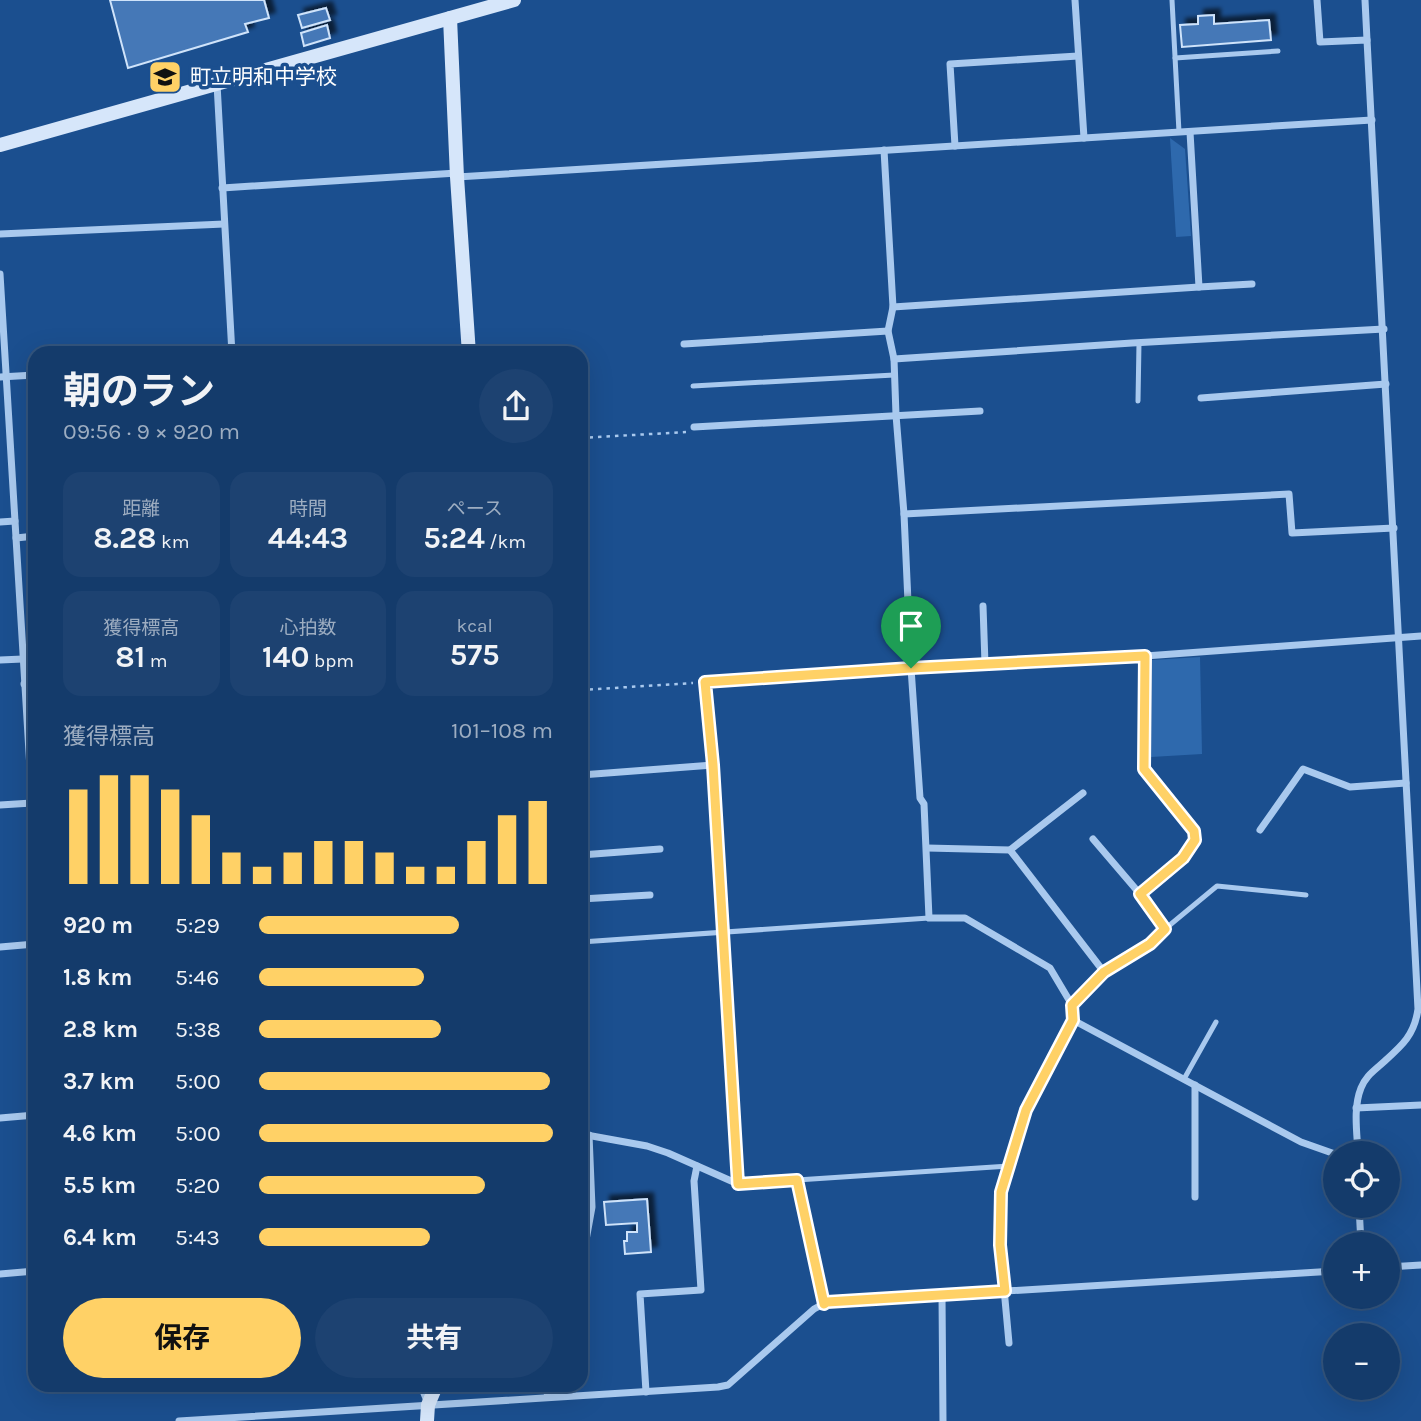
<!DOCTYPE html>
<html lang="ja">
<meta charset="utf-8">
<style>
:root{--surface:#143b6b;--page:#1d4271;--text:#f1f3f6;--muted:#9dadc1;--line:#33557e;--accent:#ffd166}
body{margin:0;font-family:Karla,"Noto Sans JP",sans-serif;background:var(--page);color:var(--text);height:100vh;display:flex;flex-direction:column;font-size:26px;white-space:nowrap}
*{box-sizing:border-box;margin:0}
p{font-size:23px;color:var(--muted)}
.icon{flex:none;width:38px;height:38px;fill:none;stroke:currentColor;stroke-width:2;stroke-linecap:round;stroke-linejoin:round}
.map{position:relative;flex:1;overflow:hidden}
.panel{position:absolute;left:28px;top:346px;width:560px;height:1046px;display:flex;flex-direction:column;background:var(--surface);border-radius:21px;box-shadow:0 7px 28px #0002,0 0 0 2px var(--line)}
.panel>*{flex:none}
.tools{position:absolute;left:1323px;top:1141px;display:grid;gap:14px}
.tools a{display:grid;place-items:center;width:77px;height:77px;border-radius:50%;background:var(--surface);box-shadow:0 7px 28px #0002,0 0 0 2px var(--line);font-size:35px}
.pin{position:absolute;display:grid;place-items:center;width:60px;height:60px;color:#fff;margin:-72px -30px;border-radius:50% 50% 50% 0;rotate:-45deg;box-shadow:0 0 7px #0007}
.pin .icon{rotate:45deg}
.round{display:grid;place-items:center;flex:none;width:74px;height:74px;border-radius:37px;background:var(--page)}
.head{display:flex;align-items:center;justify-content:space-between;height:119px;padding:0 35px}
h1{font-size:38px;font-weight:700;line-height:52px}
.figures{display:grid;grid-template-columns:repeat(3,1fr);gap:10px;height:119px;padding:7px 35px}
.figures div{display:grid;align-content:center;border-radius:18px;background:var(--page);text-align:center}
.figures b{font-size:30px;font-weight:700}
.figures small{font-size:19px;font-weight:400}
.figures p{font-size:19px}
.chart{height:196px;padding:14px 35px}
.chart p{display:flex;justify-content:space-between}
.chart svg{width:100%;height:126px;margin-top:7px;stroke:var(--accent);stroke-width:6}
.action{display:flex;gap:14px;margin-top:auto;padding:14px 35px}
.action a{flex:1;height:80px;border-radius:42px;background:var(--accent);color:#111;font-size:28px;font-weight:700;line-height:80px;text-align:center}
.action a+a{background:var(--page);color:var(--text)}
ul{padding:0 35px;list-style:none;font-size:23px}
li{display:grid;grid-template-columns:112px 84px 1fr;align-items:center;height:52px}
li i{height:18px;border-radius:9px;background:var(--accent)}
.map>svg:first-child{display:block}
</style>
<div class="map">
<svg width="1421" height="1421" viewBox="0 0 1421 1421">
<defs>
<filter id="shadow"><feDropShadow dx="6" dy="-6" stdDeviation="2" flood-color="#0009"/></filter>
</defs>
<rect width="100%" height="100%" fill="#1b4f8f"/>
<g fill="#2e69ad">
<polygon points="1170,138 1185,149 1191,236 1176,237"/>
<polygon points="1200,657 1202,754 1151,757 1152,660"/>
</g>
<g fill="#4478b7" stroke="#cfe3fa" stroke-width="2" filter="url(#shadow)">
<polygon points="110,0 264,0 269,18 245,24 248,32 128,68"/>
<polygon points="326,8 330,20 302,28 298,15"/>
<polygon points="1214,15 1214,24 1269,20 1271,40 1182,47 1180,25 1198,24 1198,16"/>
<polygon points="327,25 330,38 304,46 301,33"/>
<polygon points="647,1199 651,1252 625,1254 624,1241 627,1241 627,1232 637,1232 637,1223 606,1225 604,1202"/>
</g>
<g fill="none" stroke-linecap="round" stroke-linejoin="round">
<g stroke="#a9c9ee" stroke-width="2.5" stroke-dasharray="3.5 5" stroke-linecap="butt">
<polyline points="581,438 686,432"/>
<polyline points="717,681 899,669"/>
<polyline points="581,690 693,683"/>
</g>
<g stroke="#a9c9ee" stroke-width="5">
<polyline points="1172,0 1179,132"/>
<polyline points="1175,58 1278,51"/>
<polyline points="693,386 894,375"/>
<polyline points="1138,401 1139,343"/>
<polyline points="1165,929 1217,886 1306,895"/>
<polyline points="581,942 929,918"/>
<polyline points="1184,1079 1216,1022"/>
<polyline points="797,1180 1009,1166"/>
</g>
<g stroke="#a9c9ee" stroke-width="7">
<polyline points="1075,0 1084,138"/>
<path d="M1317,0L1320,42L1367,40L1418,1009C1414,1038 1399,1048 1378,1067C1371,1073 1365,1078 1361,1088C1353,1108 1357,1132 1358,1153"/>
<polyline points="1365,0 1367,40"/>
<polyline points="217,84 232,354"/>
<polyline points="955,146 950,64 1078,56"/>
<polyline points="884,150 893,307 888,331 894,359 896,415 904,514 911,668 920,798 924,804 929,918 965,918 1050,968 1072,1005"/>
<polyline points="457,177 1372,120"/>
<polyline points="222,188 457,173"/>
<polyline points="0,234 224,224"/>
<polyline points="0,274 35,851"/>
<polyline points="1199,287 1252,284"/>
<polyline points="893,307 1199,287 1190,132"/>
<polyline points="684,344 888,331"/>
<polyline points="894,359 1132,343 1384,329"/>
<polyline points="0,377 35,375"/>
<polyline points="1201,398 1386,384"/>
<polyline points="694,427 980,411"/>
<polyline points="904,514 1289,494 1292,533 1394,528"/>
<polyline points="0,522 15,521"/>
<polyline points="16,538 35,536"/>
<polyline points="983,606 985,664"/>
<polyline points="0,660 23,659"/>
<polyline points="911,668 1145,656 1421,636"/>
<polyline points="705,682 713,765 738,1184"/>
<polyline points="24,684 35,683"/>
<polyline points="581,775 713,765"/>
<polyline points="0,805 32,803"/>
<polyline points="1260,830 1303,769 1350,787 1406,783"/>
<polyline points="1093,839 1140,894 1165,929 1150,944 1104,972"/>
<polyline points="927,848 1010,850 1104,972 1072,1005 1073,1020 1026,1110 1001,1192 1000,1245 1009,1343"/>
<polyline points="1010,850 1083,793"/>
<polyline points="581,855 660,849"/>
<polyline points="1140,894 1183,858 1195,840 1194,831 1144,769 1145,656"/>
<polyline points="581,899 650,895"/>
<polyline points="0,947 35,944"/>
<polyline points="1073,1020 1301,1142 1335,1154"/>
<polyline points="1195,1085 1195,1197"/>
<polyline points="1356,1108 1421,1105"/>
<polyline points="0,1118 35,1115"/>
<polyline points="581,1134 647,1146 668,1153 738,1184 797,1180 824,1304"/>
<polyline points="1359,1206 1361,1244"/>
<polyline points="581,1254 584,1251 592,1207 589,1135"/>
<polyline points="1388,1267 1421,1265"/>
<polyline points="0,1274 35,1271"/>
<polyline points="942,1295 943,1421"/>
<polyline points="421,1386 427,1401"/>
<polyline points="646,1392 640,1294 701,1290 694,1181 697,1166"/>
<polyline points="547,1397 549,1386"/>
<polyline points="179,1421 718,1387 728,1385 814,1309 827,1302 1335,1271"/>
</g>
<g stroke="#d6e6fa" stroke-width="14">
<polyline points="450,18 457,177 469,354"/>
<polyline points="0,145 514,0"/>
<polyline points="427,1421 428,1405 436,1386"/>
</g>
</g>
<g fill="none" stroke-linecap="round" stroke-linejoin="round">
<defs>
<polygon id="route" points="1145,656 1144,769 1194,831 1195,840 1183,858 1140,894 1165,929 1150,944 1104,972 1072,1005 1073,1020 1026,1110 1001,1192 1000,1245 1005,1291 827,1302 824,1304 797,1180 738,1184 713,765 705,682 911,668"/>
</defs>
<use href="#route" stroke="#fff" stroke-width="14"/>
<use href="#route" stroke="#ffd166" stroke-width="9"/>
</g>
<defs>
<symbol id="school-square" viewBox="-11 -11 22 22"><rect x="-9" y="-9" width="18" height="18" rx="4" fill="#ffd166" stroke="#1b4f8f"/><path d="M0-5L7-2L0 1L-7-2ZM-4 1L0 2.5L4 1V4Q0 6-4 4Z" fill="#111"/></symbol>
</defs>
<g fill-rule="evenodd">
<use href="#school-square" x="146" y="58" width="38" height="38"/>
</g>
<g text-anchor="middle" stroke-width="7" stroke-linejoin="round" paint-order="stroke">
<g font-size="21" fill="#fff" stroke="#1b4f8f" text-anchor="start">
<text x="190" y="84">町立明和中学校</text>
</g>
</g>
</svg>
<div class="tools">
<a><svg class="icon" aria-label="locate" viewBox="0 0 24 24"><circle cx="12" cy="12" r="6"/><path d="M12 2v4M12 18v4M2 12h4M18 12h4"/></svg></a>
<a>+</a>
<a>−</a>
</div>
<div class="pin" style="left:911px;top:668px;background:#1e9e55"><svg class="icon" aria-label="arrive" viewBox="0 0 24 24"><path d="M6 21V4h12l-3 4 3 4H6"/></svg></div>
<section class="panel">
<div class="head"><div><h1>朝のラン</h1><p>09:56 · 9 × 920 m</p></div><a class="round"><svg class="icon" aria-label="share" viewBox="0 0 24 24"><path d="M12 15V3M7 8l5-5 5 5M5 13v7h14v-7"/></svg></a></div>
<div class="figures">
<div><p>距離</p><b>8.28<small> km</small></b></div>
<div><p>時間</p><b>44:43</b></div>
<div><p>ペース</p><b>5:24<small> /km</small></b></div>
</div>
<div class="figures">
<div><p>獲得標高</p><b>81<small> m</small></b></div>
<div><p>心拍数</p><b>140<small> bpm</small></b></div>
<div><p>kcal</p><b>575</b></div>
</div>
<div class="chart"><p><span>獲得標高</span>101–108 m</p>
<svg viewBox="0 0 160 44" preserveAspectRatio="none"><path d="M5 44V11M15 44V6M25 44V6M35 44V11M45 44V20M55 44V33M65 44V38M75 44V33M85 44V29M95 44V29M105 44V33M115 44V38M125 44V38M135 44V29M145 44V20M155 44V15"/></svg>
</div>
<ul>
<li><b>920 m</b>5:29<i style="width:68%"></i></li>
<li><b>1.8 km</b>5:46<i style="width:56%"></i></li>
<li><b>2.8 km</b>5:38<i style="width:62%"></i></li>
<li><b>3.7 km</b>5:00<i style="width:99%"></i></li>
<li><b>4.6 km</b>5:00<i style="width:100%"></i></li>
<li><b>5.5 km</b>5:20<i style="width:77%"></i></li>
<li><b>6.4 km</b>5:43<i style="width:58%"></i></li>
</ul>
<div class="action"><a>保存</a><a>共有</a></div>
</section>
</div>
